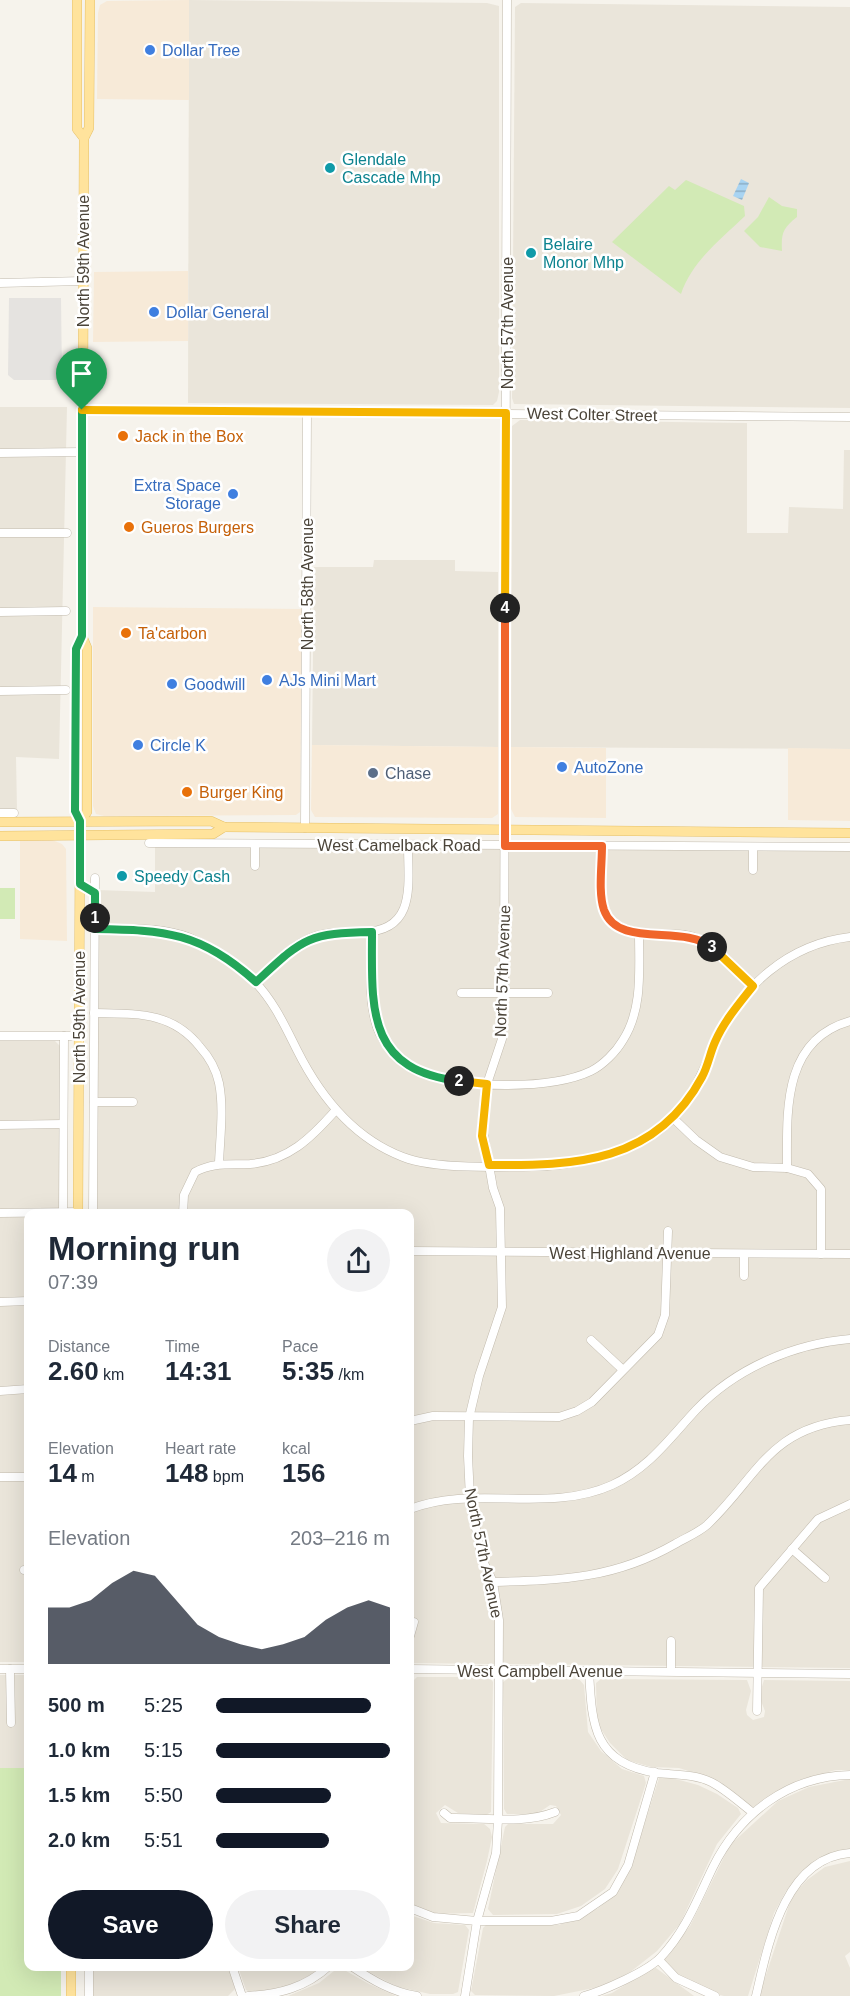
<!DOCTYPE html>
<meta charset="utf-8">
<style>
:root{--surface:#fff;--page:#f2f2f3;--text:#1f2937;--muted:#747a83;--accent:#111827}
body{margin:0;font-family:Arial,sans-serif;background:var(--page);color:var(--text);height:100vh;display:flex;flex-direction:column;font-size:22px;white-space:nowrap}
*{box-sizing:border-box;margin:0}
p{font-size:20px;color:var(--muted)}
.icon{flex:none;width:33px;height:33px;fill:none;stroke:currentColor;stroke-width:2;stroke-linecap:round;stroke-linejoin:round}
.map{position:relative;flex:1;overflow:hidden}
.panel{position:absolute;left:24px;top:1209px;width:390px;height:762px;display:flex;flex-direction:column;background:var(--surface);border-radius:12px;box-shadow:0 6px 24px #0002}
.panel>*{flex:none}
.pin{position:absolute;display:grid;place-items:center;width:51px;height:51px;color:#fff;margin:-62px -26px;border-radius:50% 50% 50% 0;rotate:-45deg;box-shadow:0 0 6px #0007}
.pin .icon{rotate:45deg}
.km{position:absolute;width:30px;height:30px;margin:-15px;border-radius:50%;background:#222;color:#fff;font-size:16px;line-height:30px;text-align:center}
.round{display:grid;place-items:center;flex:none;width:63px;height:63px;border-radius:32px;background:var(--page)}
.summary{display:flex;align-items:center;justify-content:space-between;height:102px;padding:0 24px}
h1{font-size:33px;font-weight:700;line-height:45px}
.figures{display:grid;grid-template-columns:repeat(3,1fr);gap:9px;height:102px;padding:6px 24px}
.figures div{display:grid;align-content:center}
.figures b{font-size:26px;font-weight:700}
.figures small{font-size:16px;font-weight:400}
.figures p{font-size:16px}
.chart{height:168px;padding:12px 24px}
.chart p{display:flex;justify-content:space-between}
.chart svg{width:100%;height:108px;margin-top:6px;fill:var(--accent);opacity:.7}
.action{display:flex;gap:12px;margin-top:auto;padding:12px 24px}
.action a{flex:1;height:69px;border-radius:36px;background:var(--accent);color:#fff;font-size:24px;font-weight:700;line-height:69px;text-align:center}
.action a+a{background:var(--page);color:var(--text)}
ul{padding:0 24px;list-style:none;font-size:20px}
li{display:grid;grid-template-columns:96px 72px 1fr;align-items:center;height:45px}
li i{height:15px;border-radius:8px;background:var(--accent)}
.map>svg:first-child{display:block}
</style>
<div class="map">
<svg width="850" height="1996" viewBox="0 0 850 1996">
<defs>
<pattern id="water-rules" width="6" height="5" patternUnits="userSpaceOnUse" patternTransform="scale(1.5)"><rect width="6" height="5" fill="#a9d4f2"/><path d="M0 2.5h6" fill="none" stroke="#8caec5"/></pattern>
</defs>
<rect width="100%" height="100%" fill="#f6f3ec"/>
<g fill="#eae5da">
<polygon points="189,0 487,3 499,6 499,392 497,401 493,405 188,403"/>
<polygon points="521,3 850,7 850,408 514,404 512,398 515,7"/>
<polygon points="0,407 67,407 59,759 16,757 17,810 0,810"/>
<polygon points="520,420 747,423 747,533 788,533 789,507 843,509 844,450 850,450 850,749 511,747 512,426"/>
<polygon points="374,560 455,560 455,571 498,572 498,747 312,745 314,567 373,567"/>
<polygon points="155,845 850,851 850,1668 410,1663 410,1214 96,1214 97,890 155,892"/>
<polygon points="0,1041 55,1041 60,1046 62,1213 28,1214 28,1662 0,1662"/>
<rect x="0" y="1675" width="28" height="93"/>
<polygon points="417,1677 489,1677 493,1682 491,1812 486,1815 458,1813 445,1805 436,1813 441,1823 484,1824 490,1829 492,1837 487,1861 473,1913 433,1914 410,1904 410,1721 413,1681"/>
<polygon points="509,1678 579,1679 584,1685 588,1732 601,1751 622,1769 644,1776 646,1783 618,1869 605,1889 581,1906 557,1914 493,1915 488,1909 505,1827 508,1824 553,1824 561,1815 556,1806 550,1805 537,1814 507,1814 504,1809 503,1682"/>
<polygon points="601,1679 747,1680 751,1691 746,1710 747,1715 753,1720 764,1717 765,1711 759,1696 764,1680 850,1681 850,1770 836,1770 799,1780 754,1807 749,1806 713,1779 679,1768 651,1767 627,1760 610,1743 597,1723 596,1683"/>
<polygon points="659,1778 672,1778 698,1785 717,1794 738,1808 741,1814 717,1844 680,1924 657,1951 629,1973 599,1987 554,1996 475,1995 471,1991 483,1928 486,1925 559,1925 597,1909 615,1895 634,1857"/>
<polygon points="850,1779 850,1850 817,1861 786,1891 774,1913 748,1996 724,1996 709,1992 676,1975 664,1961 665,1957 690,1926 730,1845 778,1801 809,1787"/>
<polygon points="850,1861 850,1952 845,1956 850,1968 850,1996 759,1996 792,1896 807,1880 825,1867"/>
<polygon points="410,1915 434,1923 465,1925 469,1930 458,1992 453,1994 430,1994 398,1987 359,1967 410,1966"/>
<polygon points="92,1967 228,1967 235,1989 228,1996 92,1996"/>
<polygon points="238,1967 322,1967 309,1976 275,1991 250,1992 246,1990"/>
<polygon points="339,1967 369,1984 396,1996 288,1996 319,1983"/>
<polygon points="656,1968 694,1996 602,1996 612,1993 651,1969"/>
</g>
<g fill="#f7ead8">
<polygon points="189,0 189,100 97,99 98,13 100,5 107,1"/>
<polygon points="188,271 188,341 93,342 94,272"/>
<polygon points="93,607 302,609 300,812 296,815 104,816 96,814 93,806"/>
<polygon points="312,745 498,747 498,814 492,818 315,817 311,810"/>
<polygon points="511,747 606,748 606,818 515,817 511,809"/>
<polygon points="788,748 850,749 850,821 788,820"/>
<polygon points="20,839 50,839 62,844 66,849 67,941 20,939"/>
</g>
<g fill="#d2eab5">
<path d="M686,180L744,206L745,216C721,239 692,261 681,294L612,242L669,186L675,190Z"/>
<path d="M769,197L782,206L797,209V217C783,228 781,233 782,251L760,247L744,231L758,217Z"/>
<rect x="0" y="888" width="15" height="31"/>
<polygon points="0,1768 28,1768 28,1966 61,1967 61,1996 0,1996"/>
</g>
<polygon fill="#e5e3e0" points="9,298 61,298 62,380 14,380 8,375"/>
<polygon fill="url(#water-rules)" points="741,179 749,183 742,200 733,196"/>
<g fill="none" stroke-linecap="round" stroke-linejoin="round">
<defs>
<g id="minor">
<polyline points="0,283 83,281"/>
<polyline points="82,410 850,417"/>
<polyline points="0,453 82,452"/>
<polyline points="0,533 67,533"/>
<polyline points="0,612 66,611"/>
<polyline points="0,691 66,690"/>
<polyline points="0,813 14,813"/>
<polyline points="305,828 307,412"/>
<polyline points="149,843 850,847"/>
<polyline points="255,844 255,866"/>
<path d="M602,846C602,897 590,931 655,934C669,934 684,933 696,938C718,946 736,970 753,986"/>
<polyline points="753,847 753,870"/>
<path d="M95,929C125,929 162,926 190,938C213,948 237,963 254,981C273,1000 285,1026 297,1050C320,1096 353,1138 403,1157C435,1170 510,1167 547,1166C585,1164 649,1146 674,1117C696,1091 703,1070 716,1041C741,986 789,944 850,937"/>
<path d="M372,932C372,962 367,998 377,1027C383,1045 403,1065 420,1072C461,1089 551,1090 591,1071C603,1065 616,1052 623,1040C643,1009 639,969 639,933"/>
<path d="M256,982C273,966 291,945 313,937C329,931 347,932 363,932C417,931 408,884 408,845"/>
<polyline points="461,993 548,993"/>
<path d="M94,1013C136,1014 172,1011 200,1047C210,1058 216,1069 219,1083C224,1108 220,1138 219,1163"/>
<polyline points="0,1036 79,1036"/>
<polyline points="94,1102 133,1102"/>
<polyline points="673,1118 696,1140 720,1157 753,1167 787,1168 808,1174 821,1189 821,1254"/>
<polyline points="0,1125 63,1124"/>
<path d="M787,1168C787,1112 782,1040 850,1021"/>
<polyline points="0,1213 78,1212"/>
<polyline points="63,1214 64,1036"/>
<polyline points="93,1214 95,878"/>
<path d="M183,1214L184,1195L195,1172C214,1162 229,1165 250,1164C288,1161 311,1138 335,1111"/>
<polyline points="410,1251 850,1254"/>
<polyline points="744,1254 744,1276"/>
<polyline points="0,1302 28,1301"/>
<polyline points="591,1340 622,1369"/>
<polyline points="0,1391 28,1389"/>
<polyline points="410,1421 433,1416 559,1417 577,1411 592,1402 658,1335 665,1315 668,1231"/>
<polyline points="0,1477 28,1477"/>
<path d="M410,1509C474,1484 548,1514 612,1485C649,1468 669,1439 696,1410C736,1368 793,1344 850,1339"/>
<polyline points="792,1549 825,1578"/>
<polyline points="24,1570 28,1570"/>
<path d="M493,1582C562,1580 614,1579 675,1544C685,1538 698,1533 707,1525C757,1478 769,1427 850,1420"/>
<polyline points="410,1636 414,1622"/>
<polyline points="671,1641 671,1671"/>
<polyline points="0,1669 28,1669"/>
<polyline points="10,1669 11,1723"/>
<polyline points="410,1669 850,1674"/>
<path d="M589,1671C592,1725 593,1763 657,1773C675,1775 694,1774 711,1782C725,1789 739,1802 752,1812"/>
<polyline points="757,1711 759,1588 818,1519 850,1504"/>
<path d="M444,1813L450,1818C484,1817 522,1825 555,1812"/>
<polyline points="410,1908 433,1917 477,1921 551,1921 578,1916 613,1892 628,1865 655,1772"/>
<polyline points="659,1960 676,1978 715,1996"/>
<polyline points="232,1966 242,1996"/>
<path d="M351,1966C372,1980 392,1992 417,1996"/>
<polyline points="89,1996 89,1966"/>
<path d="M248,1996C279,1994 305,1988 329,1966"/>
<polyline points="465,1996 477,1921 496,1853 498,1820 499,1620 493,1582 482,1559 470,1498 468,1456 469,1418 479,1376 502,1307 500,1208 493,1188 482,1125 487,1084 502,1039 504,993 507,0"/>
<path d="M584,1996C603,1991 648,1971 661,1957C686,1930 697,1900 713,1867C740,1813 789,1776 850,1775"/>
<path d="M756,1996C768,1945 784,1858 850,1853"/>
</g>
<g id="major">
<polyline points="77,0 77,129 84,138"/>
<polyline points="80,821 87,812 87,648 82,636 84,138 89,128 90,0"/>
<polyline points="0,822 211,821 224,827 850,833"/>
<polyline points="0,836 213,834 224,827"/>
<polyline points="78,1214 80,835 80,821 75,811 76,649 82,636"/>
<polyline points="71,1996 71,1966"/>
</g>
</defs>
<use href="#minor" stroke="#c2bbae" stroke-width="9"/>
<use href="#major" stroke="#e6c16a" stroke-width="10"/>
<use href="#minor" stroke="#fff" stroke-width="8"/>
<use href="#major" stroke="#ffe39c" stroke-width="9"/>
</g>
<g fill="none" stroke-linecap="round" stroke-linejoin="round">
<defs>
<polyline id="split-1" points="82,410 82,636 76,649 75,811 80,821 80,884 95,893 95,918"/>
<path id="split-2" d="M95,918V929C165,930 201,932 256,982C303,939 306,933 372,932C372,1006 365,1070 459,1081"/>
<path id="split-3" d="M459,1081L487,1084L482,1136L489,1165C575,1166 656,1163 702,1077C708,1066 710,1053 715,1042C724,1021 739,1004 753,986L712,947"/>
<path id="split-4" d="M505,608V846H602C602,866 598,892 604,910C618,949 682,924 712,947"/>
<polyline id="split-5" points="82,410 506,413 505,608"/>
</defs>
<use href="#split-1" stroke="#fff" stroke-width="12"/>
<use href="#split-2" stroke="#fff" stroke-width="12"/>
<use href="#split-3" stroke="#fff" stroke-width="12"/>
<use href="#split-4" stroke="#fff" stroke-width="12"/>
<use href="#split-5" stroke="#fff" stroke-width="12"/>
<use href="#split-1" stroke="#22a559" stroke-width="8"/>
<use href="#split-2" stroke="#22a559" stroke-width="8"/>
<use href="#split-3" stroke="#f5b400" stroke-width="8"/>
<use href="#split-4" stroke="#f0652b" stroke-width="8"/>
<use href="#split-5" stroke="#f5b400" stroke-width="8"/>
</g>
<g fill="#3f7fe0" stroke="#fff" stroke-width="2">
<circle cx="150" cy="50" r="6"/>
<circle cx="154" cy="312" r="6"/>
<circle cx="233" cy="494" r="6"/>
<circle cx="267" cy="680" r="6"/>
<circle cx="172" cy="684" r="6"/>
<circle cx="138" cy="745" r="6"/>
<circle cx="562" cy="767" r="6"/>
</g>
<g fill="#0f9aa8" stroke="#fff" stroke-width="2">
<circle cx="330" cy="168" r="6"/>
<circle cx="531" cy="253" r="6"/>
<circle cx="122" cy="876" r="6"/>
</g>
<g fill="#e8710a" stroke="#fff" stroke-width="2">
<circle cx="123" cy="436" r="6"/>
<circle cx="129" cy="527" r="6"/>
<circle cx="126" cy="633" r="6"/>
<circle cx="187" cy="792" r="6"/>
</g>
<circle fill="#5c6f8a" stroke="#fff" stroke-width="2" cx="373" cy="773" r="6"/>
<g text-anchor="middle" stroke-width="5" stroke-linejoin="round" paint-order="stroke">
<g font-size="16" fill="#366cbe" stroke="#fff" text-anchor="start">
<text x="162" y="56">Dollar Tree</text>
<text x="166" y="318">Dollar General</text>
<text x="221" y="491" text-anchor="end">Extra Space<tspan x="221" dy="18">Storage</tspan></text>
<text x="279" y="686">AJs Mini Mart</text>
<text x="184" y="690">Goodwill</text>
<text x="150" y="751">Circle K</text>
<text x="574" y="773">AutoZone</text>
</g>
<g font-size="16" fill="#0d838f" stroke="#fff" text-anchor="start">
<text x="342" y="165">Glendale<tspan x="342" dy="18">Cascade Mhp</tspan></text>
<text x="543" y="250">Belaire<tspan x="543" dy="18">Monor Mhp</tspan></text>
<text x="134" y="882">Speedy Cash</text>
</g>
<g font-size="16" fill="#4b4439" stroke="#fff">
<text transform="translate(83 261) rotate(-90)" y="6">North 59th Avenue</text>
<text transform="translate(507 323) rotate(-90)" y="6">North 57th Avenue</text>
<text transform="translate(592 414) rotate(1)" y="6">West Colter Street</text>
<text transform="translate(307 584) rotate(-90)" y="6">North 58th Avenue</text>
<text x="399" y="851">West Camelback Road</text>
<text transform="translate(502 971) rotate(-88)" y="6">North 57th Avenue</text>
<text transform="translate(79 1017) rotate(-90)" y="6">North 59th Avenue</text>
<text x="630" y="1259">West Highland Avenue</text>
<text transform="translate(484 1553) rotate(78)" y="6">North 57th Avenue</text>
<text x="540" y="1677">West Campbell Avenue</text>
</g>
<g font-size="16" fill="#c56008" stroke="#fff" text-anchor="start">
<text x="135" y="442">Jack in the Box</text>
<text x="141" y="533">Gueros Burgers</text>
<text x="138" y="639">Ta'carbon</text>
<text x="199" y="798">Burger King</text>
</g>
<g font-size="16" fill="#4e5e75" stroke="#fff" text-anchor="start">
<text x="385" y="779">Chase</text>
</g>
</g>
</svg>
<div class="pin" style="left:82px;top:410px;background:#1e9e55"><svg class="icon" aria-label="arrive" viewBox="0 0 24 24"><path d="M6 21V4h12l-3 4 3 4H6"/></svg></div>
<b class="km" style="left:95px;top:918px">1</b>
<b class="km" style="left:459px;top:1081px">2</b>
<b class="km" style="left:712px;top:947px">3</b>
<b class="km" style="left:505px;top:608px">4</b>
<section class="panel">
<div class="summary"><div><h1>Morning run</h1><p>07:39</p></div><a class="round"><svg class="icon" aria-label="share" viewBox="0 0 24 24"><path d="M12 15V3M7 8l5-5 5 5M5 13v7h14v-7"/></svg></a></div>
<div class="figures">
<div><p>Distance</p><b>2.60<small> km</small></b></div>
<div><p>Time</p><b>14:31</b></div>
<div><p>Pace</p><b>5:35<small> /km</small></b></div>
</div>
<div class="figures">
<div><p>Elevation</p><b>14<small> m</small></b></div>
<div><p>Heart rate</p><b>148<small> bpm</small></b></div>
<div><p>kcal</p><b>156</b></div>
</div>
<div class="chart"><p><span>Elevation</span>203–216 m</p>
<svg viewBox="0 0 160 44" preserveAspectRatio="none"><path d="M0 44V21L10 21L20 18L30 11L40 6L50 8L60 18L70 28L80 33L90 36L100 38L110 36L120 33L130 26L140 21L150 18L160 21V44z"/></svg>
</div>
<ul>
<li><b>500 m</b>5:25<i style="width:89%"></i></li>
<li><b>1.0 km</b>5:15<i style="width:100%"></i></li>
<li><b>1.5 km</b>5:50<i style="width:66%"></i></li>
<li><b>2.0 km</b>5:51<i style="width:65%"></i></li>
</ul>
<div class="action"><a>Save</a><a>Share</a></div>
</section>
</div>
